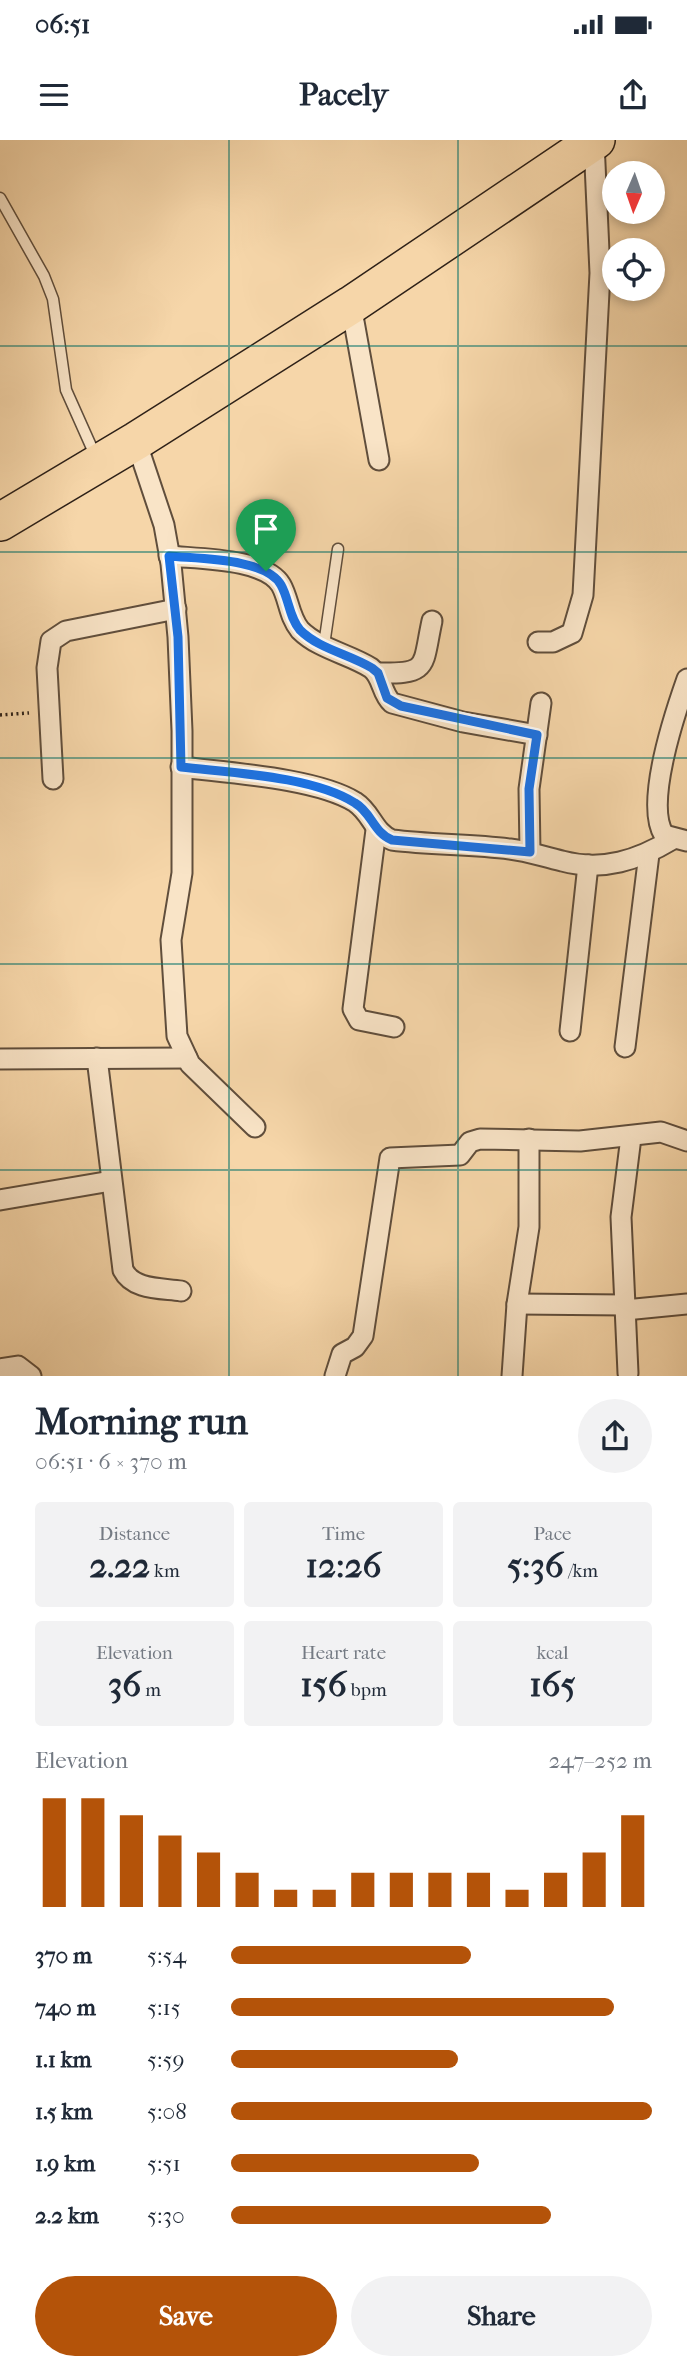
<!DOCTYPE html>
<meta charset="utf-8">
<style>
:root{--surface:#fff;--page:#f2f2f3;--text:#1f2937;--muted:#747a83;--accent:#b45309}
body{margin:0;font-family:"IM FELL French Canon",serif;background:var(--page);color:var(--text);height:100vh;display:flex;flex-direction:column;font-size:26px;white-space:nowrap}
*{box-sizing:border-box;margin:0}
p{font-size:23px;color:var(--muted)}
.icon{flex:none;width:38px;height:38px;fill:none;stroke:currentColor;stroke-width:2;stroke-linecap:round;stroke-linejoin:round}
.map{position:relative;height:1236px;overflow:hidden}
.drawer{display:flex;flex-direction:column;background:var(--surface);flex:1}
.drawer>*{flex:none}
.needle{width:46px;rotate:182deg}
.buttons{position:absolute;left:602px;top:21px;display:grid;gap:14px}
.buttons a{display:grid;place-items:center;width:63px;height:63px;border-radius:50%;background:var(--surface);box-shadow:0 4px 10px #0003;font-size:35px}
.pin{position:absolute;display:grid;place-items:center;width:60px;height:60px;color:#fff;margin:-72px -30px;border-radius:50% 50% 50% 0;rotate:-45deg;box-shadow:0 0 7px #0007}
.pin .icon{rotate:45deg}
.round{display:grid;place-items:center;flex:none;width:74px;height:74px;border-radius:37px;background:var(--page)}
.summary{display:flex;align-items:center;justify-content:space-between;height:119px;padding:0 35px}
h1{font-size:38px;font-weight:700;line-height:52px}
.metrics{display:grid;grid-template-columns:repeat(3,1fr);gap:10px;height:119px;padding:7px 35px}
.metrics div{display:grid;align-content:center;border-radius:7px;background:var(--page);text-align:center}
.metrics b{font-size:35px;font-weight:700}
.metrics small{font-size:19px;font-weight:400}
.metrics p{font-size:19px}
.chart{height:196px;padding:14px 35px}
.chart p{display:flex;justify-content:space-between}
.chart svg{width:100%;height:126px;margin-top:7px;stroke:var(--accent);stroke-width:6}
.cta{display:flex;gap:14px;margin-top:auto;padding:14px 35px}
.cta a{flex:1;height:80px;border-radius:42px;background:var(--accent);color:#fff;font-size:28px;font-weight:700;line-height:80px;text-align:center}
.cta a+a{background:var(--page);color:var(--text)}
ul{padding:0 35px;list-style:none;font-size:23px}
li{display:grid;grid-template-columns:112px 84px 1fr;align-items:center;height:52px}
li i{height:18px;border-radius:9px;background:var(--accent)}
.status{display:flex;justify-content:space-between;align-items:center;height:49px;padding:0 35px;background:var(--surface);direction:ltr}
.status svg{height:19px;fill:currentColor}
header{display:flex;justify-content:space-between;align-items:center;height:91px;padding:0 35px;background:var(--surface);font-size:32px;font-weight:700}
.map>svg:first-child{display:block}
</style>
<div class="status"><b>06:51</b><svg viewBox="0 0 49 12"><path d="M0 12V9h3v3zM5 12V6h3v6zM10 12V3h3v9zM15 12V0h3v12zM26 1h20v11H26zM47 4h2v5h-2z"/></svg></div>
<header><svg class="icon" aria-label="menu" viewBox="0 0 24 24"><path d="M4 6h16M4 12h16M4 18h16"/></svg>Pacely<svg class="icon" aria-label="share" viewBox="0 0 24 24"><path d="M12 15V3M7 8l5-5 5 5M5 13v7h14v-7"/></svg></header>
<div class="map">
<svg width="687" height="1236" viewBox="0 0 687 1236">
<rect width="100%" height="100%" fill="#f6d6a9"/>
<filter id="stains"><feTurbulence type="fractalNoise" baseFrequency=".00286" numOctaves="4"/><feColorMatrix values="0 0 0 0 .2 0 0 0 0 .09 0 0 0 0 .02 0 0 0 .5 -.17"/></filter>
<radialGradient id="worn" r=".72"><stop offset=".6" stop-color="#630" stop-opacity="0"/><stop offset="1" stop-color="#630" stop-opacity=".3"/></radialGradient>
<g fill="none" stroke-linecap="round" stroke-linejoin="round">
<defs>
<g id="lane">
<polyline points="0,58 44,136 53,159 66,250 95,315"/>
<polyline points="324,505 338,409"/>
</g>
<g id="street">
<polyline points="351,165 379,320"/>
<polyline points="136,301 164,385 171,424 178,497 182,591 182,733 171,800 177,896 190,924 255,987"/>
<path d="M169,416C198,419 265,418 281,445C289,459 289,477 300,490C319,509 349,514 371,528C383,537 381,553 392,563L463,582L537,595"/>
<polyline points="538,502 553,502 572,493 583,455 600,133 594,2"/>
<path d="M378,533C430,534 422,527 432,481"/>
<path d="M687,539C675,573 644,664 664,695L687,701"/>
<path d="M181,627C228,633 316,638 355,662C372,673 373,692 392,700C431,705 471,704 510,709C528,711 544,717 562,721C603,732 638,720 673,699"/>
<polyline points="53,639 47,528 51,501 66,491 176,469"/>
<polyline points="376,690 353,869 359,880 394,887"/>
<polyline points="530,712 529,649 541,563"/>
<polyline points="570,891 588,725"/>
<polyline points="625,907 649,714"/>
<path d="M97,918L123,1130C133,1150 161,1148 181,1151"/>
<polyline points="0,919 187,918"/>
<polyline points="0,1060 111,1041"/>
<polyline points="517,1164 625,1165"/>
<polyline points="625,1170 687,1164"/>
<polyline points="0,1229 18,1226 31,1236"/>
<polyline points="628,1233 621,1077 631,997"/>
<polyline points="335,1236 342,1214 355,1207 363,1196 390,1018 460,1015 470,1002 480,999 580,1001 661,992 687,1001"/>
<polyline points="512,1236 517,1164 529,1087 529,999"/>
</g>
<polyline id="highway" points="0,382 136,301 351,165 596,0"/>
</defs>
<use href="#lane" stroke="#604e3c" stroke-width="13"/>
<use href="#street" stroke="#604e3c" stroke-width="23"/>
<use href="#highway" stroke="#2e2118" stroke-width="40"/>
<polyline stroke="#2e2118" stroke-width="3.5" stroke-dasharray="2 3.5" stroke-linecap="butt" points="0,575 29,573"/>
<use href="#lane" stroke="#f9e4c7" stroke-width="10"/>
<use href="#street" stroke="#f9e4c7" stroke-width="19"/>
<use href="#highway" stroke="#f6d6a9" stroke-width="37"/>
</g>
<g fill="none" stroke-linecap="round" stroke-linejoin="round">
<defs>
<path id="route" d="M169,416C198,419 266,418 281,445C289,459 289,477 300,490C319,509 349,514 372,528L378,533L387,558L401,566L537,595L529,649L530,712L392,700C373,692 372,673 355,663C312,636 232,633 181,627L178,497Z"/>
</defs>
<use href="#route" stroke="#fff" stroke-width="14"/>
<use href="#route" stroke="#1a73e8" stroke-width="9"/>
</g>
<path fill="none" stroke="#0f766e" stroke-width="2" stroke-opacity="0.55" d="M229,0V1236M458,0V1236M0,206H687M0,412H687M0,618H687M0,824H687M0,1030H687"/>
<rect width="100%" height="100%" filter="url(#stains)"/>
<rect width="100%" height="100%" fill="url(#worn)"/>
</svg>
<div class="buttons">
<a><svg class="needle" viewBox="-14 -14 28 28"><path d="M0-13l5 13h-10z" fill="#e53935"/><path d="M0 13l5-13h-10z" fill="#747a83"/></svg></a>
<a><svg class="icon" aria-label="locate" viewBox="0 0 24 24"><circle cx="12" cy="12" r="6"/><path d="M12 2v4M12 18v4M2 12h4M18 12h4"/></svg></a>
</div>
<div class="pin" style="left:266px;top:431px;background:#1e9e55"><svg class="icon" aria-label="arrive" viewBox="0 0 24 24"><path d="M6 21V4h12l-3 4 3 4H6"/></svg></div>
</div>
<section class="drawer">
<div class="summary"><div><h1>Morning run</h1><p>06:51 · 6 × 370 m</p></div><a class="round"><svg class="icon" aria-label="share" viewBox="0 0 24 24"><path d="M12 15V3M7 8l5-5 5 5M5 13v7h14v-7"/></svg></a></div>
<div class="metrics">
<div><p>Distance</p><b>2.22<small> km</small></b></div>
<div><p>Time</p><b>12:26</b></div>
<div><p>Pace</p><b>5:36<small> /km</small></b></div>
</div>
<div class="metrics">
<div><p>Elevation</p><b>36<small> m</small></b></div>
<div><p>Heart rate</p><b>156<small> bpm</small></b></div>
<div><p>kcal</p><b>165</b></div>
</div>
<div class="chart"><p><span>Elevation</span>247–252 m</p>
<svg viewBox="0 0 160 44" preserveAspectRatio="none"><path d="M5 44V6M15 44V6M25 44V12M35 44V19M45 44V25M55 44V32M65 44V38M75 44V38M85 44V32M95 44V32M105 44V32M115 44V32M125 44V38M135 44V32M145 44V25M155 44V12"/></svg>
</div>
<ul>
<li><b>370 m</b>5:54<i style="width:57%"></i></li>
<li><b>740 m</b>5:15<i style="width:91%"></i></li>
<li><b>1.1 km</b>5:59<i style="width:54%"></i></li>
<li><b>1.5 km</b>5:08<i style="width:100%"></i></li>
<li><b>1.9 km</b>5:51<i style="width:59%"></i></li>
<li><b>2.2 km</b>5:30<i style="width:76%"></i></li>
</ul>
<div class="cta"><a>Save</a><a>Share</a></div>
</section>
